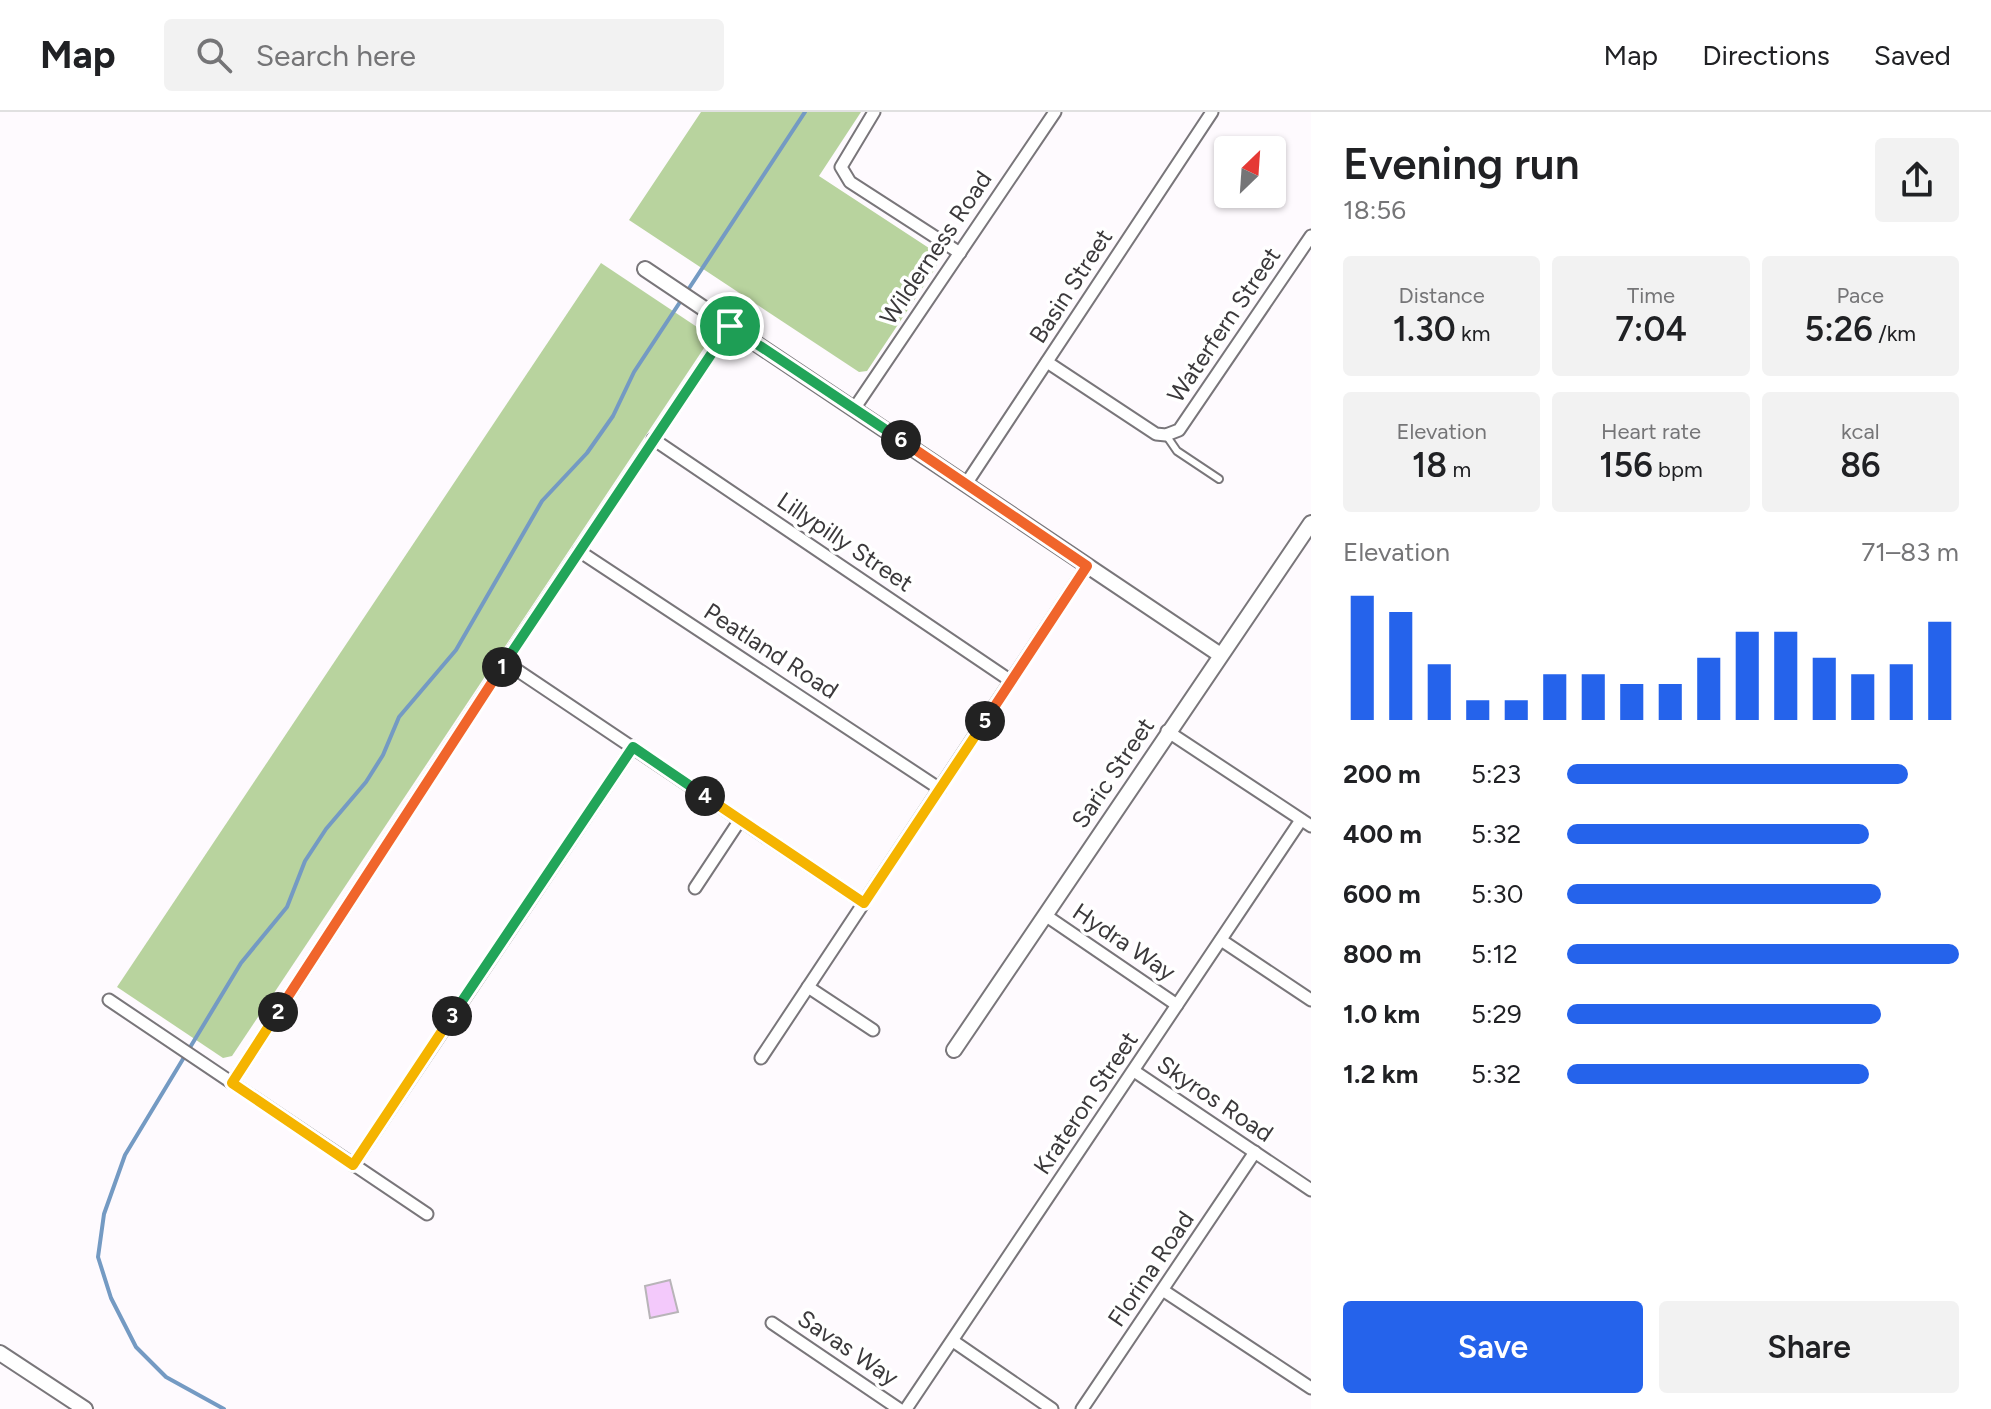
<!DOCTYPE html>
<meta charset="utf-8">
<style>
:root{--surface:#fff;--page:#f2f2f2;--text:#202124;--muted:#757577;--line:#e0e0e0;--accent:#2563eb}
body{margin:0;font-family:Figtree,sans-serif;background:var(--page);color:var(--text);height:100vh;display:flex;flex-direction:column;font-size:30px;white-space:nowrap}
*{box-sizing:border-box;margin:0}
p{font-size:26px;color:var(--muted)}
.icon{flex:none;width:44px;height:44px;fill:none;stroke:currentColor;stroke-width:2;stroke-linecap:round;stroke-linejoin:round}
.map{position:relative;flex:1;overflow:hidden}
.drawer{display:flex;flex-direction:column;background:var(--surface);width:680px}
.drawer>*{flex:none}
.needle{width:52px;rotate:25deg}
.buttons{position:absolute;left:1214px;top:24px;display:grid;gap:16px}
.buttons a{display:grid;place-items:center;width:72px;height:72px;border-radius:8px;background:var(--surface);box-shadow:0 2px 6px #0004;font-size:40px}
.pin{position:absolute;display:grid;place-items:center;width:68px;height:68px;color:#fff;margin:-34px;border:4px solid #fff;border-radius:50%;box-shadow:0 2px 8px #0007}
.km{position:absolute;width:40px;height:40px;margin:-20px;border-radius:50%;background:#222;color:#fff;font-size:22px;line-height:40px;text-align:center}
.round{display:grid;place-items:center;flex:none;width:84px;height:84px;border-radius:8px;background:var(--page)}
.head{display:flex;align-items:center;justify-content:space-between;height:136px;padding:0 32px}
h1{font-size:44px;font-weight:600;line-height:60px}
.figures{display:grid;grid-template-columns:repeat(3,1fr);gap:12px;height:136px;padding:8px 32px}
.figures div{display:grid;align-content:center;border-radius:8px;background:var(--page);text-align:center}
.figures b{font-size:34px;font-weight:600}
.figures small{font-size:22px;font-weight:400}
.figures p{font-size:22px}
.chart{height:224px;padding:16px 32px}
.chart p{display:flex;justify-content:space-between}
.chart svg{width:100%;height:144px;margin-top:8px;stroke:var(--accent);stroke-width:6}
.primary-button{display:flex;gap:16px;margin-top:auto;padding:16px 32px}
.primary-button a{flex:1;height:92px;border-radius:8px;background:var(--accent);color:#fff;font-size:32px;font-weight:600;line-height:92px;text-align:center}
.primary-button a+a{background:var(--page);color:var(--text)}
ul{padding:0 32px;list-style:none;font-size:26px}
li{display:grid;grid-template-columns:128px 96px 1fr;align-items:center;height:60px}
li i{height:20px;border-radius:10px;background:var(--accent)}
header{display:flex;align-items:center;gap:48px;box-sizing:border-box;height:112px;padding:0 40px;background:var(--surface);border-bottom:2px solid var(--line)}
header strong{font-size:38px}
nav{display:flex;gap:44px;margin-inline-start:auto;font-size:28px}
.search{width:560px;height:72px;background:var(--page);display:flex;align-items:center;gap:20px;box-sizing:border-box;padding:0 28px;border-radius:8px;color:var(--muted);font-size:30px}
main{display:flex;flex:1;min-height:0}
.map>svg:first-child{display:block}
</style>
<header>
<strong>Map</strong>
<div class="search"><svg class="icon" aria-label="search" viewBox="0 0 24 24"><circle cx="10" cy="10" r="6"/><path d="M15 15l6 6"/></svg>Search here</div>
<nav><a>Map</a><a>Directions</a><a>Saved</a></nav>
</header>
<main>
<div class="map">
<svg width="1311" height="1297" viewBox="0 0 1311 1297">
<rect width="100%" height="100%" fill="#fefafe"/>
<g fill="#b8d39e">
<polygon points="701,0 861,0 819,64 935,140 937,154 867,259 859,260 629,108"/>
<polygon points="601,151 706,221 708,230 232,944 223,946 117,875"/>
</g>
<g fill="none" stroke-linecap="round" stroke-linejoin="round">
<polyline stroke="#749ac3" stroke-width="4" points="224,1297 166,1265 136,1235 111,1186 98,1145 104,1102 125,1043 241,851 287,795 305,749 326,717 366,670 383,643 399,605 456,538 542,389 587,341 613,304 634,260 805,0"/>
</g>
<polygon fill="#f3c9fb" stroke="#b8b4b8" stroke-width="2" points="670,1168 678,1200 650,1206 645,1174"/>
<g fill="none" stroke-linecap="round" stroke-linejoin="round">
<defs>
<polyline id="service" points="1166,323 1177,339 1219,367"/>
<g id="minor">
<polyline points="874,0 841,55 850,70 960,141"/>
<polyline points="1047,250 1156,322 1166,323 1179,318 1311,124"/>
<polyline points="854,297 1055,0"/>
<polyline points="653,327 1011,569"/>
<polyline points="966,372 1212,0"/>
<polyline points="579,439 940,677"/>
<polyline points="505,550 864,791"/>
<polyline points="1167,619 1311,714"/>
<polyline points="695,776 740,708"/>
<polyline points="1045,803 1177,893"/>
<polyline points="1221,828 1311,888"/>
<polyline points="808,875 873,918"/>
<polyline points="109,888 427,1102"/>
<polyline points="761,946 1087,454"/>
<polyline points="1134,959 1311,1078"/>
<polyline points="232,971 505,550 730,214"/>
<polyline points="353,1053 633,635"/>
<polyline points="1164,1179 1311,1276"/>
<polyline points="772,1211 899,1297"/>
<polyline points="953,1229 1052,1297"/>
<polyline points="906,1297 1301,708"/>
<polyline points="1082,1297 1255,1040"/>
</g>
<g id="tertiary">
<polyline points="645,157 1219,542"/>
<polyline points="954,938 1311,411"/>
<polyline points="0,1241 85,1297"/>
</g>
</defs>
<use href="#service" stroke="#79767a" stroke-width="10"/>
<use href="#minor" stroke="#79767a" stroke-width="15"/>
<use href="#tertiary" stroke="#79767a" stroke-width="18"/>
<use href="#service" stroke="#fff" stroke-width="6"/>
<use href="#minor" stroke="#fff" stroke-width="11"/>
<use href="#tertiary" stroke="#fff" stroke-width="14"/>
</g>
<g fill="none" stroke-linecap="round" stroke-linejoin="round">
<defs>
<polyline id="split-1" points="502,555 730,214"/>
<polyline id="split-2" points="278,900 502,555"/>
<polyline id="split-3" points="278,900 232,971 353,1053 452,904"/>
<polyline id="split-4" points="452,904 633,635 705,684"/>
<polyline id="split-5" points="705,684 864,791 985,609"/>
<polyline id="split-6" points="901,328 1087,454 985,609"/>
<polyline id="split-7" points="730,214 901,328"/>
</defs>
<use href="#split-1" stroke="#fff" stroke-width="16"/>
<use href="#split-2" stroke="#fff" stroke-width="16"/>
<use href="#split-3" stroke="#fff" stroke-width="16"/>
<use href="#split-4" stroke="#fff" stroke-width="16"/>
<use href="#split-5" stroke="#fff" stroke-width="16"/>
<use href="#split-6" stroke="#fff" stroke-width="16"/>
<use href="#split-7" stroke="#fff" stroke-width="16"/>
<use href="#split-1" stroke="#22a559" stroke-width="10"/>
<use href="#split-2" stroke="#f0652b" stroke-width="10"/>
<use href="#split-3" stroke="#f5b400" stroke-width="10"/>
<use href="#split-4" stroke="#22a559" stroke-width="10"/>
<use href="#split-5" stroke="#f5b400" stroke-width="10"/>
<use href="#split-6" stroke="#f0652b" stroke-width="10"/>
<use href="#split-7" stroke="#22a559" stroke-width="10"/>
</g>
<g text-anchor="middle" stroke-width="7" stroke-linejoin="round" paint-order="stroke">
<g font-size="24" fill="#3b393b" stroke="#fff">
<text transform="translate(936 136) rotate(-56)" y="8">Wilderness Road</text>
<text transform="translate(1071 174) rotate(-57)" y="8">Basin Street</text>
<text transform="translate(1224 213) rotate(-56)" y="8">Waterfern Street</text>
<text transform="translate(845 430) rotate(34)" y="8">Lillypilly Street</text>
<text transform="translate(771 539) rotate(33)" y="8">Peatland Road</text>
<text transform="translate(1113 661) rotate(-56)" y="8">Saric Street</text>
<text transform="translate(1124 830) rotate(34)" y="8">Hydra Way</text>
<text transform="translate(1215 987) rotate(34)" y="8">Skyros Road</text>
<text transform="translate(1086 991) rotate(-56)" y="8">Krateron Street</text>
<text transform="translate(1151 1157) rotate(-56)" y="8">Florina Road</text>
<text transform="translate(848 1236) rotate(34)" y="8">Savas Way</text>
</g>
</g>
</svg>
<div class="buttons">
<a><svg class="needle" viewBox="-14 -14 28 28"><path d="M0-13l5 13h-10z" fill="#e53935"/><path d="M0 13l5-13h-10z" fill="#757577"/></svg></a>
</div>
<div class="pin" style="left:730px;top:214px;background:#1e9e55"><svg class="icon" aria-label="arrive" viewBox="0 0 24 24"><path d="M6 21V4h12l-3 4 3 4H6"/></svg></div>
<b class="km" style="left:502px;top:555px">1</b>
<b class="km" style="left:278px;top:900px">2</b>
<b class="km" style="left:452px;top:904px">3</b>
<b class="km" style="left:705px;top:684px">4</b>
<b class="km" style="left:985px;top:609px">5</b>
<b class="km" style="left:901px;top:328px">6</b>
</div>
<section class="drawer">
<div class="head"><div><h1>Evening run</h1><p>18:56</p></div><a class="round"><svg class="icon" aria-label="share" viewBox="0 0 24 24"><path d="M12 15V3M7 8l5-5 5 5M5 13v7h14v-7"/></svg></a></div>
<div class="figures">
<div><p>Distance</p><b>1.30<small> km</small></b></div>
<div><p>Time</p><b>7:04</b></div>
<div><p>Pace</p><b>5:26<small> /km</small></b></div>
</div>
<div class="figures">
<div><p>Elevation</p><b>18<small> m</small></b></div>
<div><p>Heart rate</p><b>156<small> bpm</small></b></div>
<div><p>kcal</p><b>86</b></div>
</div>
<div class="chart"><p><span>Elevation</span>71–83 m</p>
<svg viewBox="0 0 160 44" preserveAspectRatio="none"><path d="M5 44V6M15 44V11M25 44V27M35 44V38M45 44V38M55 44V30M65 44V30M75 44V33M85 44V33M95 44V25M105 44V17M115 44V17M125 44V25M135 44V30M145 44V27M155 44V14"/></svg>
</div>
<ul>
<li><b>200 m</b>5:23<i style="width:87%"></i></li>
<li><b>400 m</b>5:32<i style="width:77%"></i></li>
<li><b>600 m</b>5:30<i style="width:80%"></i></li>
<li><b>800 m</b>5:12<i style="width:100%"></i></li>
<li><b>1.0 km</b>5:29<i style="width:80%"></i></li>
<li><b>1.2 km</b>5:32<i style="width:77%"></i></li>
</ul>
<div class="primary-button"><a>Save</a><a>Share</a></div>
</section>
</main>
